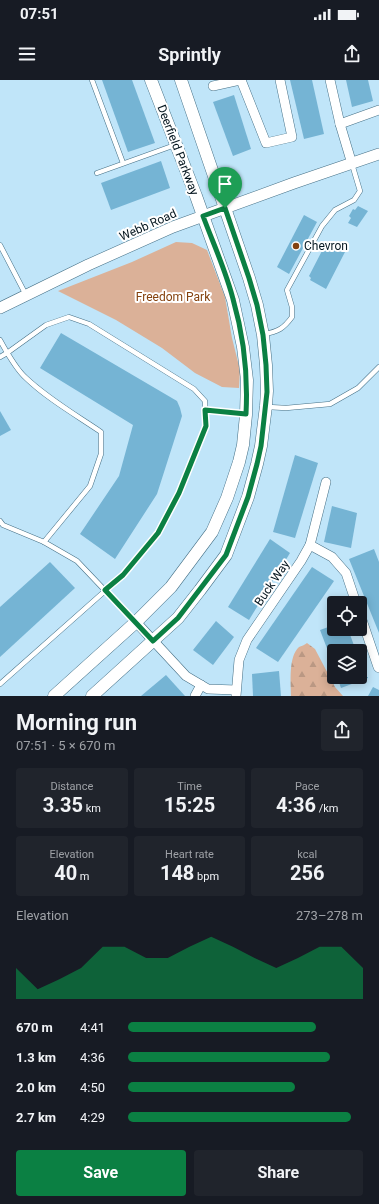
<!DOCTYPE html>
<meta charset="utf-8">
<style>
:root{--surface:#171b24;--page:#20242c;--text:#f1f3f6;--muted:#9ea1a6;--accent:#0b8043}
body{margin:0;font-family:Roboto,sans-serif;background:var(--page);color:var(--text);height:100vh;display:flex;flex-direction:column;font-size:15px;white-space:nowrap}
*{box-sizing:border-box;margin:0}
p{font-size:13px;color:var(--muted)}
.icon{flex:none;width:22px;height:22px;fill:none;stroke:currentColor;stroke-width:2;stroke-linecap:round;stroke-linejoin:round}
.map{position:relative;height:616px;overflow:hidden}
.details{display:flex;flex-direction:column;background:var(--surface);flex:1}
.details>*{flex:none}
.fabs{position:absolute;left:327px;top:516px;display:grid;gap:8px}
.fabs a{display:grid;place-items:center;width:40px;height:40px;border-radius:4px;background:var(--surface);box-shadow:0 2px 10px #0003;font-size:20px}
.pin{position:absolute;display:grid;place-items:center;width:34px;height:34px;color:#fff;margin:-41px -17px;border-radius:50% 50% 50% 0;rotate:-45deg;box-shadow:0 0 4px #0007}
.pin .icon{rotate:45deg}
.round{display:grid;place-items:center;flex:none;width:42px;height:42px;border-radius:4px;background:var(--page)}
.head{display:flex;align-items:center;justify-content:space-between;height:68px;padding:0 16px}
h1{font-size:22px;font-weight:700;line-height:30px}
.metrics{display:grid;grid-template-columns:repeat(3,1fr);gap:6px;height:68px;padding:4px 16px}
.metrics div{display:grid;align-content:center;border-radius:4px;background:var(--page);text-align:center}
.metrics b{font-size:20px;font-weight:700}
.metrics small{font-size:11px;font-weight:400}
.metrics p{font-size:11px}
.chart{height:112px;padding:8px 16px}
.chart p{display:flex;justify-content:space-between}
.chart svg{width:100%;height:72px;margin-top:4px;fill:var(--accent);opacity:.7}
.primary-button{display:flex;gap:8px;margin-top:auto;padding:8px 16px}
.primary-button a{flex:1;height:46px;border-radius:4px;background:var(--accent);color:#fff;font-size:16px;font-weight:700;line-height:46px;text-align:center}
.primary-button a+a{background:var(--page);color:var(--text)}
ul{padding:0 16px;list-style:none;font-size:13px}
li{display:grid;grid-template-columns:64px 48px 1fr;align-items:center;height:30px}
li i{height:10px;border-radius:5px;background:var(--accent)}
.status{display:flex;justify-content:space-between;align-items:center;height:28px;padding:0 20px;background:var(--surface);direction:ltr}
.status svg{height:11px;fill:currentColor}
header{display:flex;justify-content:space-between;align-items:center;height:52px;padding:0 16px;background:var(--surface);font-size:18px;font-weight:700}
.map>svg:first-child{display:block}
</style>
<div class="status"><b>07:51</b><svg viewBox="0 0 49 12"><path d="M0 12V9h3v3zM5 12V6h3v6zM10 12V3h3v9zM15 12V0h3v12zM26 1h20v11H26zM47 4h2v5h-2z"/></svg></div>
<header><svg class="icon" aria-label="menu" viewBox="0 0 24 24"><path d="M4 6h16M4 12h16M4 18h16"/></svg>Sprintly<svg class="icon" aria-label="share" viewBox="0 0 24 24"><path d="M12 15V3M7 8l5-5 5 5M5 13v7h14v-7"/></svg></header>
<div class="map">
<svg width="379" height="616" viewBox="0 0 379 616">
<defs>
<pattern id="forest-firs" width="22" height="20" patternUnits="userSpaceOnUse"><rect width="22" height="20" fill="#dbb198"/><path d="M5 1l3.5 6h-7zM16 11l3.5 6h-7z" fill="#ba9883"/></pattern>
</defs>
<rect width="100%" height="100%" fill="#c0e5f9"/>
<path fill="url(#forest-firs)" d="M307,563L315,569L335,607L343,616H291C291,603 288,577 299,567C301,566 305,565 307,563Z"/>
<polygon fill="#dbb198" points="176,162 192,163 207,170 225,217 232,258 240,290 239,308 222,307 195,293 162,268 116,240 58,211 132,182"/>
<g fill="#75b4d4">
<polygon points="102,0 132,0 155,63 128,72"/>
<polygon points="290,0 312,0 324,54 304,59"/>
<polygon points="346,0 368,0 373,21 352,27"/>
<polygon points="234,15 251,69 233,76 213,22"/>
<polygon points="161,81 170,108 111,130 101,103"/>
<polygon points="358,126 368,131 357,147 348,143 351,138 349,136 353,129 355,130"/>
<polygon points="304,135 317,142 289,194 277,187"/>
<polygon points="325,165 329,167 330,165 345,172 326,209 310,200 311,198 309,196"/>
<polygon points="61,253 177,321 180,328 182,336 157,414 115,479 80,454 119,396 133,345 40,288"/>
<polygon points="0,331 11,350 0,356"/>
<polygon points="295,375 318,383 295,458 273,452"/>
<polygon points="332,426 357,433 351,468 324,462"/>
<polygon points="270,459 290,473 249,540 228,527"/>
<polygon points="374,469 379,482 379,553 349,479"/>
<polygon points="50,482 75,508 0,577 0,527"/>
<polygon points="312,487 334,501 278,582 256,568"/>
<polygon points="216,541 234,557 213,585 193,570"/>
<polygon points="334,545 334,549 348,549 356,571 328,571 320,550"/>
<polygon points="279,591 281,616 253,616 252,594"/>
<polygon points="166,595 185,616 141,616"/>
<polygon points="337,597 368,597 368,598 341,608"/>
<polygon points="373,607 379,610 379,616 368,616"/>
</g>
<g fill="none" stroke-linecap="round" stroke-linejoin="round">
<defs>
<g id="service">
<polyline points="92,0 123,83"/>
<polyline points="97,93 175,65"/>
<polyline points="0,165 26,215"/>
<path d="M264,254C278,252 284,248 292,237V227L287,210L322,146L335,130L354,120L360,111L352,84"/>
<path d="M0,260C6,271 16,289 26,298C48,319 76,335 101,352V374L90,406L44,462L77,481L135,542"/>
<polyline points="0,277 7,273 46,245 69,237 89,244 194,309 205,321 206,347 179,413 158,453 123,495 0,604"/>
<polyline points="268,327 286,328 330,324 358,308 379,287"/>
<polyline points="205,330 245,334"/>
<polyline points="0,441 3,445 44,462"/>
</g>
<g id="minor">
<polyline points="241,0 266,63 292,57 280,0"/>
<polyline points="330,0 340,44 352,84"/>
<polyline points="213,6 240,0"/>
<polyline points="340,44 379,30"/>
<polyline points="310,465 332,477 346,493 356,523"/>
<polyline points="360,534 378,587 379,588"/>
<polyline points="136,542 186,596 208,609 236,610"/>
<polyline points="195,616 201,605"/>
<polyline points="236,616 239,580 247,560 301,481 310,465 326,402"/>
</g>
<polyline id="tertiary" points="0,228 88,185 173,147 294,103 379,74"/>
<g id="secondary">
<polyline points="54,616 136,542 171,507 212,452 227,418 239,382 243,365 246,335 247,300 243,267 233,220 196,116 151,0"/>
<polyline points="92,616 178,538 200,510 226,475 248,417 257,384 261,366 266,326 267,311 266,285 263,255 257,225 249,198 181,0"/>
</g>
</defs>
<use href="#service" stroke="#457086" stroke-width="5.5"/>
<use href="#minor" stroke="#457086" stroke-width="10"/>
<use href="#tertiary" stroke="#457086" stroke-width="12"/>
<use href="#secondary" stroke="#457086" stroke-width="13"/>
<use href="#service" stroke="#fff" stroke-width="4.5"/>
<use href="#minor" stroke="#fff" stroke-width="9"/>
<use href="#tertiary" stroke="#fff" stroke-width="11"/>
<use href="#secondary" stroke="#fff" stroke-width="12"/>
</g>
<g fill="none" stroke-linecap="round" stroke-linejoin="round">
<defs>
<path id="route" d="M225,128L249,198L257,225L263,255L266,285L267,312L261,366L257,384L248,417L226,475L178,538L153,561L105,510L123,495L158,453L179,413L206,346L205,330L246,334C248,296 244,257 233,219C226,191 213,163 203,136Z"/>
</defs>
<use href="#route" stroke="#fff" stroke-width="8"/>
<use href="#route" stroke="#0b8043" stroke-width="5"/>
</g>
<circle fill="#844211" stroke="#fff" stroke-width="1.5" cx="296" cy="166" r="4"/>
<g text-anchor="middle" stroke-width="4" stroke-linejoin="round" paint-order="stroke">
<g font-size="12" fill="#061720" stroke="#fff">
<text transform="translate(178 70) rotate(69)" y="4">Deerfield Parkway</text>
<text transform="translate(148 145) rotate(-24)" y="4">Webb Road</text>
<text transform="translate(272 503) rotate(-56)" y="4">Buck Way</text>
</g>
<g font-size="12" fill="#061720" stroke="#fff" text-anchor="start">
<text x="304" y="170">Chevron</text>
</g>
<g font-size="12" fill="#85420e" stroke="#fff">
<text x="173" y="221">Freedom Park</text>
</g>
</g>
</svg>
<div class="fabs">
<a><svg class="icon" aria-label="locate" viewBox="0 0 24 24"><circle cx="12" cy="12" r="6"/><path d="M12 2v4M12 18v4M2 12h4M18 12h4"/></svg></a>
<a><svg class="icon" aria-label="layers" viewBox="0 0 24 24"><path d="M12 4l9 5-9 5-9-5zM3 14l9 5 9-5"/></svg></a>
</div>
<div class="pin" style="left:225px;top:128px;background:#1e9e55"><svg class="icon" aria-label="arrive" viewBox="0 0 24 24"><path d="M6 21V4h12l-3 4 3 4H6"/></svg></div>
</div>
<section class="details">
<div class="head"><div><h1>Morning run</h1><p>07:51 · 5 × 670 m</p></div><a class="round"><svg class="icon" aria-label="share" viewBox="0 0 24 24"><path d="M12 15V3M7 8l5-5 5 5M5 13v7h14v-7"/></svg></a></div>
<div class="metrics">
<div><p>Distance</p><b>3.35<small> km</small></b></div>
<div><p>Time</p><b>15:25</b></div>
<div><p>Pace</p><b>4:36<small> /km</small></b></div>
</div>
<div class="metrics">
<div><p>Elevation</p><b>40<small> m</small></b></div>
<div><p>Heart rate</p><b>148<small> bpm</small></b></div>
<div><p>kcal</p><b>256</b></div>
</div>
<div class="chart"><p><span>Elevation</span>273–278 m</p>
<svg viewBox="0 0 160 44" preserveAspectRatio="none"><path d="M0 44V25L10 38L20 32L30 25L40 12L50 12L60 19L70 19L80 12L90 6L100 12L110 19L120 25L130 19L140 12L150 12L160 25V44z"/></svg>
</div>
<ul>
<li><b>670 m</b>4:41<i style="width:80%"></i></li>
<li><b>1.3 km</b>4:36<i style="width:86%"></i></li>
<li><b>2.0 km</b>4:50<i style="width:71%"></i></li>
<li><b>2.7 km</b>4:29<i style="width:95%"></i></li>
</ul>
<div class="primary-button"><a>Save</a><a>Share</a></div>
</section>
